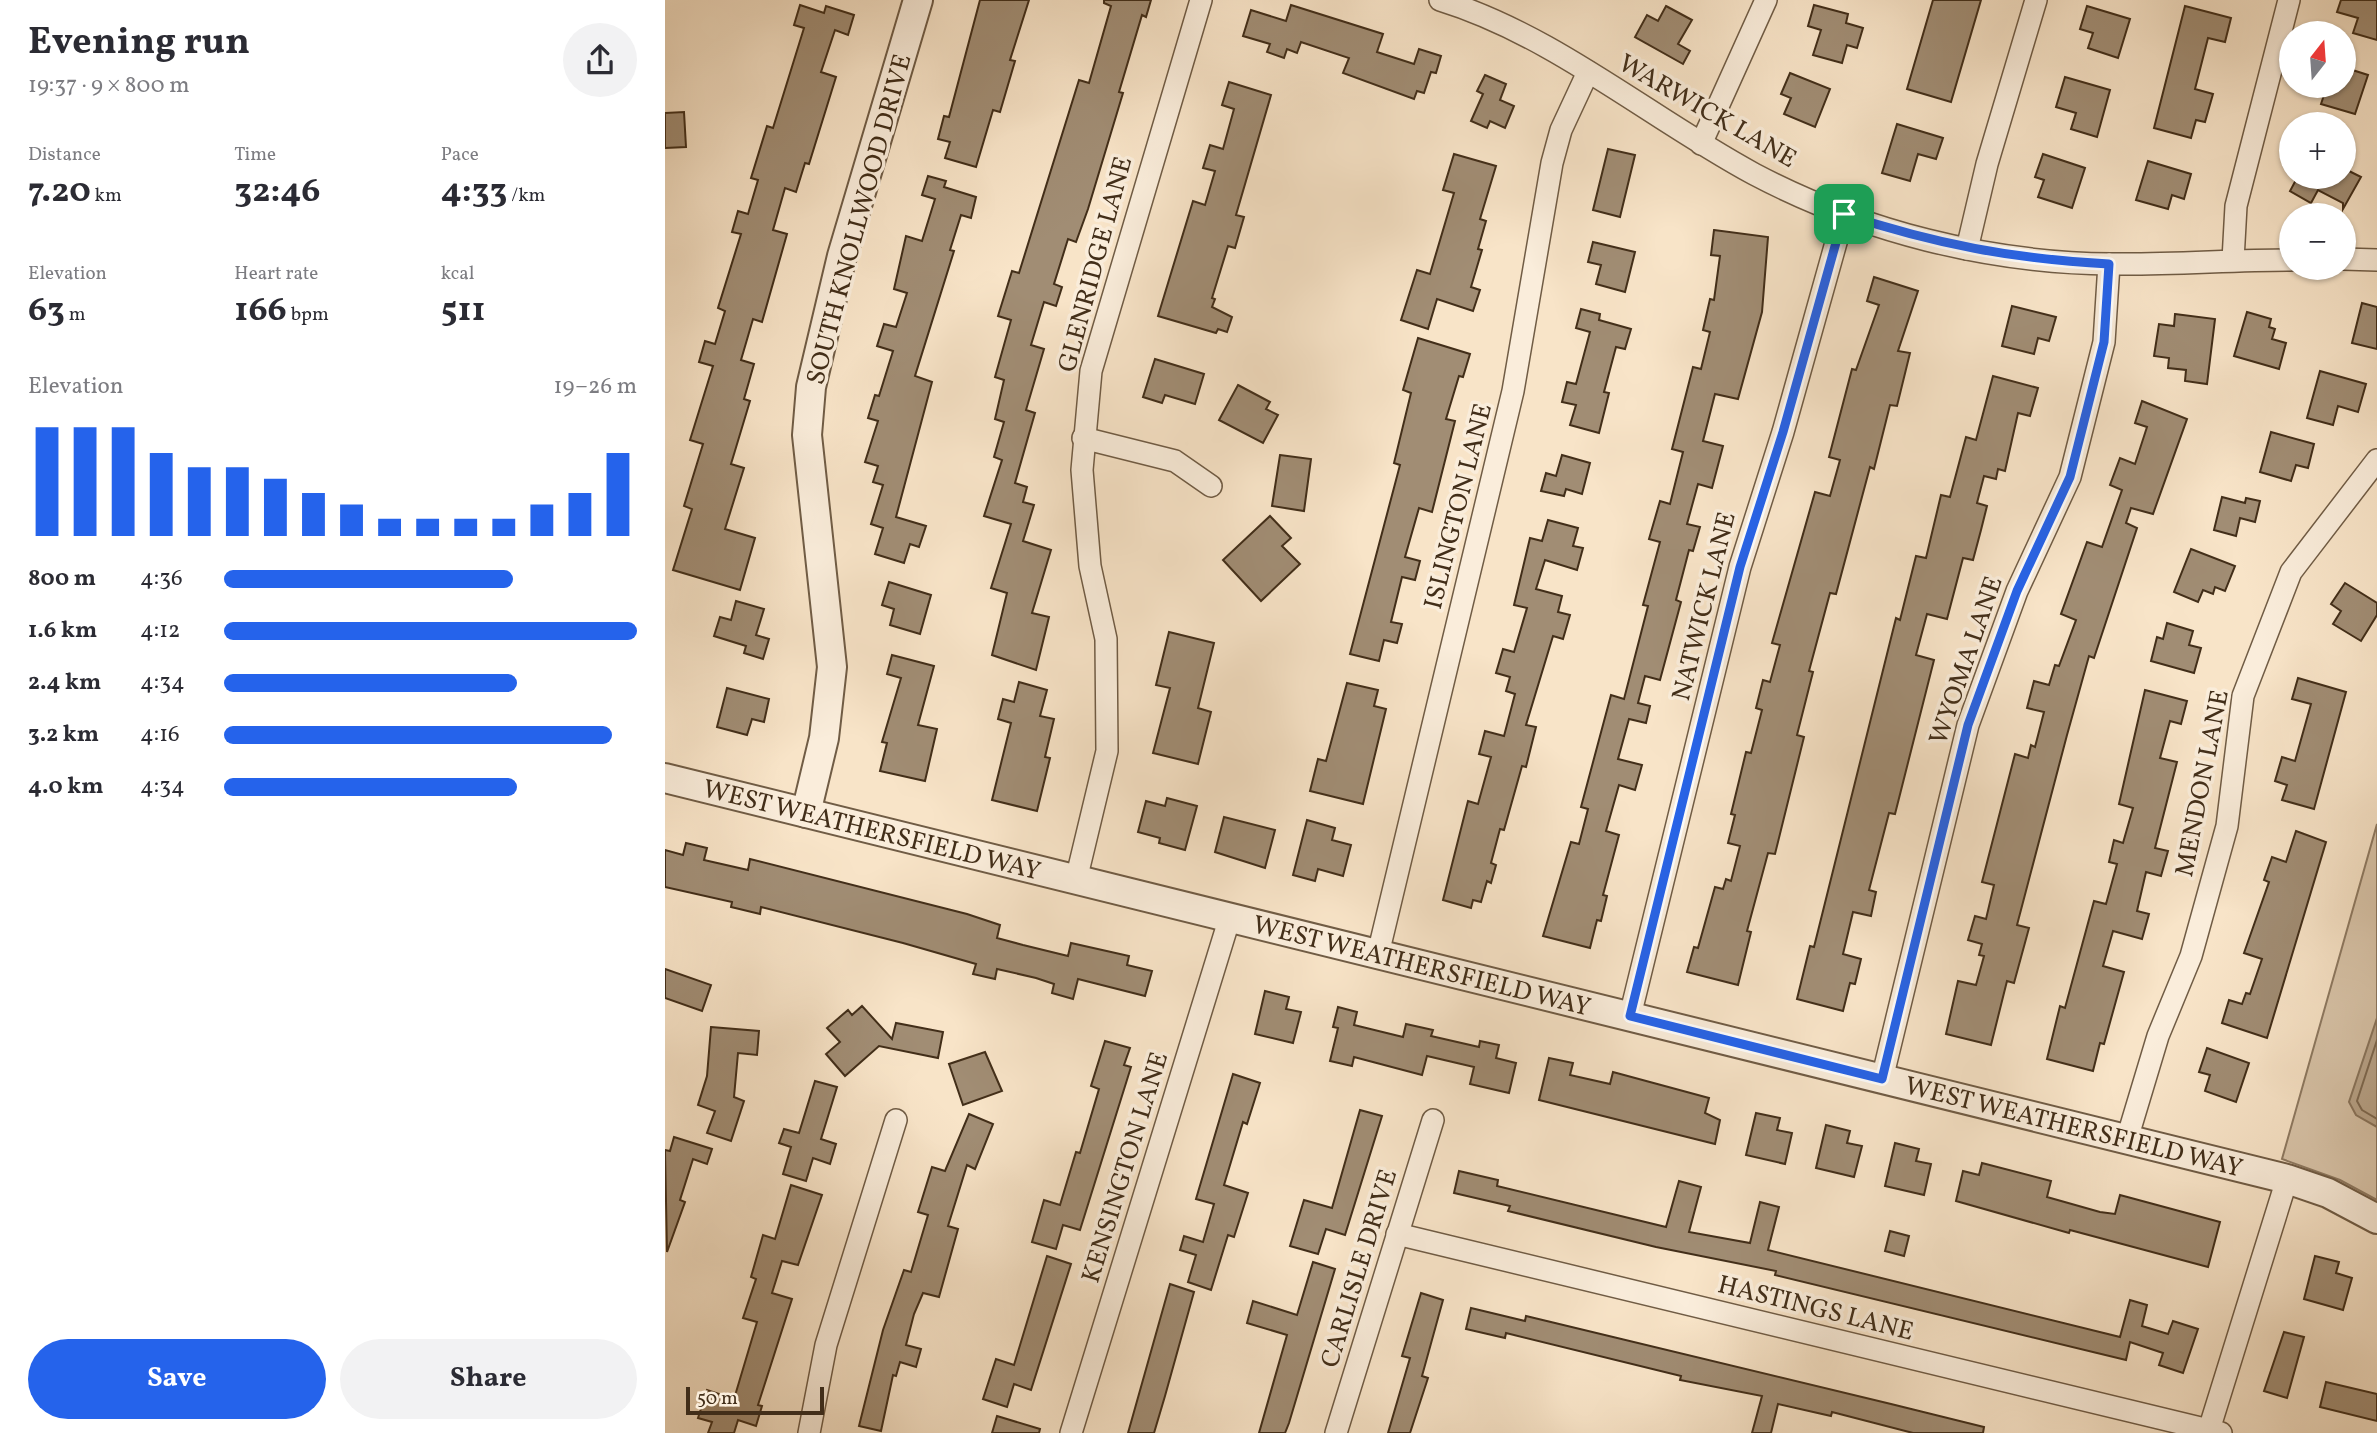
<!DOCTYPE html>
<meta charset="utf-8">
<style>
:root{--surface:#fff;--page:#f2f2f3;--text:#2b2b33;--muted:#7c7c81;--accent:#2563eb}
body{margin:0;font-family:Vollkorn,serif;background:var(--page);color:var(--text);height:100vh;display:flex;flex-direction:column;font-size:26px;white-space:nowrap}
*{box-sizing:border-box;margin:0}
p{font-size:23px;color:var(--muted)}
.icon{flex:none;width:38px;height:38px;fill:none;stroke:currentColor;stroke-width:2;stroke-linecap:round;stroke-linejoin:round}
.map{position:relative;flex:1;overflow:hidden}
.details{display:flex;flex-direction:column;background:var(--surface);width:665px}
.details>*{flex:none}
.needle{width:46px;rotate:17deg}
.controls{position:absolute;left:1614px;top:21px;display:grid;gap:14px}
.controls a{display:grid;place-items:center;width:77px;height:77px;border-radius:50%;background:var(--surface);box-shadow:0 2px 5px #0004;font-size:35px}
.scale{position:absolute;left:21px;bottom:18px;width:138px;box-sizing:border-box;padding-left:7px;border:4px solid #422e19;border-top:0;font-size:19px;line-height:24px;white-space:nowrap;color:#422e19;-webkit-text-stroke:5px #faeddb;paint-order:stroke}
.pin{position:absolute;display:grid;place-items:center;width:60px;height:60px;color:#fff;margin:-30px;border-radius:14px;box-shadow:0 4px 10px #0006}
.round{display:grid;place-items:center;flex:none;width:74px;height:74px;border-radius:37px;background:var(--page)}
.summary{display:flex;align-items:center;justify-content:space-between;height:119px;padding:0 28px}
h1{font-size:38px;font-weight:700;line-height:52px}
.figures{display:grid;grid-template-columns:repeat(3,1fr);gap:10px;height:119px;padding:7px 28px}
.figures div{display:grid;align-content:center}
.figures b{font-size:35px;font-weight:700}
.figures small{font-size:19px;font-weight:400}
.figures p{font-size:19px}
.chart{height:196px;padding:14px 28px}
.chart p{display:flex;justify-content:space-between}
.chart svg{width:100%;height:126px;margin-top:7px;stroke:var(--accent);stroke-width:6}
.button{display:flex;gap:14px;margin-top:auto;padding:14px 28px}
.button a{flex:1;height:80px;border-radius:42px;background:var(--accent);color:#fff;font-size:28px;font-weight:700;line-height:80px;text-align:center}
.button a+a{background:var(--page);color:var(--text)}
ul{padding:0 28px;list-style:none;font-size:23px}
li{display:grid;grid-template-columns:112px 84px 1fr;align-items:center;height:52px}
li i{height:18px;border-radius:9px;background:var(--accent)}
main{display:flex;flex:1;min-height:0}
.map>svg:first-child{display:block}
</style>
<main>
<section class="details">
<div class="summary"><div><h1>Evening run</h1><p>19:37 · 9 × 800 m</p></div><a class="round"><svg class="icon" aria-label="share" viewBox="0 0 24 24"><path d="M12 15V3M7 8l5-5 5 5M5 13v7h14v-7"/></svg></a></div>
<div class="figures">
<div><p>Distance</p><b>7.20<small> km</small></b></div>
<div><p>Time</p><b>32:46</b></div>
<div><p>Pace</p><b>4:33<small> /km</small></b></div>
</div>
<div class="figures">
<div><p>Elevation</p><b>63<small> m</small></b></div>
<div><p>Heart rate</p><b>166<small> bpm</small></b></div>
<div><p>kcal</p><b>511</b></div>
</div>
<div class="chart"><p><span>Elevation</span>19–26 m</p>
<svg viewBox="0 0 160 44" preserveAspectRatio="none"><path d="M5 44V6M15 44V6M25 44V6M35 44V15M45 44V20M55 44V20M65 44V24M75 44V29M85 44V33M95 44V38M105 44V38M115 44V38M125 44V38M135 44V33M145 44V29M155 44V15"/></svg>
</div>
<ul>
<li><b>800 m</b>4:36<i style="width:70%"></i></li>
<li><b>1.6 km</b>4:12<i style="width:100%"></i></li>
<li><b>2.4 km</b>4:34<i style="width:71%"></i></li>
<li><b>3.2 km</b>4:16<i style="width:94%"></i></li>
<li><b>4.0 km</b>4:34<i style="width:71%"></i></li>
</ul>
<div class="button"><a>Save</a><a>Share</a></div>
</section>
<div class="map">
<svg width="1712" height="1433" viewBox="0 0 1712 1433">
<rect width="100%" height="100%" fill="#f8e4c8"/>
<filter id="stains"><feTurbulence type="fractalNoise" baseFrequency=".00286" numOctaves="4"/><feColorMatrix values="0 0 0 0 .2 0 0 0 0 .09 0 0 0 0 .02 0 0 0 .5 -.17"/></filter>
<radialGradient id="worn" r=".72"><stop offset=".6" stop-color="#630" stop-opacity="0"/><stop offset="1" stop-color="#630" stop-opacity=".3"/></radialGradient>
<polygon fill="#d9c5aa" stroke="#8e7a62" stroke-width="2" points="1712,824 1712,1200 1675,1180 1617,1159"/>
<polygon fill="#baa68c" stroke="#8a765e" stroke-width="2" points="1712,1018 1712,1127 1691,1115 1684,1102"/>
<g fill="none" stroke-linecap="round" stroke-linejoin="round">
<polyline stroke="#7e6a52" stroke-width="2" points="1712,1040 1692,1101 1697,1110 1712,1119"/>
</g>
<g fill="#a18d74" stroke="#422e19" stroke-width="2">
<polygon points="315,0 364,0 345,60 350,61 335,112 328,110 311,167 280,158 285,142 273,139 279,116 284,117"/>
<polygon points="439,0 486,0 481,17 477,15 454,92 458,93 423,209 411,242 403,239 389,284 397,287 391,306 379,302 366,345 379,349 361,410 370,413 350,483 362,487 358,502 369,505 358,541 386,550 367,613 384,617 371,670 327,655 342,593 326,588 346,524 319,516 337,460 329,457 339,422 330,419 339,380 330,377 346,320 333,316 347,271 354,273 414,80 424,83 446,6 439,3"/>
<polygon points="1268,0 1316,0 1286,102 1242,89"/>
<polygon points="1676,0 1712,0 1712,40 1688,33 1693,18 1672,12"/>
<polygon points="135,5 159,13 161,6 189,15 183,35 170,30 156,72 171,77 144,164 140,163 131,192 120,188 108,230 122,234 97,322 88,319 76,360 89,364 79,399 85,401 66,464 79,468 60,529 90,538 75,590 8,570 27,509 19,506 38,444 25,440 48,366 34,362 40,341 50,344 60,311 53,308 76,234 67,232 73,211 83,214 93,180 86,178 102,126 108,128 139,28 129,25"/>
<polygon points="626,5 718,34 712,52 749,64 754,49 776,56 771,73 766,72 759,93 752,91 749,99 678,73 684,58 636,42 632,53 622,49 619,58 602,52 605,44 578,36 586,10 621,21"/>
<polygon points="1149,5 1183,14 1181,23 1198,28 1192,48 1182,45 1177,63 1148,55 1156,30 1143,26"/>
<polygon points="1001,6 1027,20 1013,44 1025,51 1018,64 970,37 982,15 993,21"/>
<polygon points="1422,6 1465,19 1453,58 1423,48 1428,33 1415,29"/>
<polygon points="1520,6 1566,18 1560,42 1543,38 1530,89 1548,94 1540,122 1531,120 1526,138 1489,128"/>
<polygon points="1678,67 1703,75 1690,114 1656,104 1662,86 1678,86"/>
<polygon points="1125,73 1165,89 1150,127 1119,114 1126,98 1116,94"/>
<polygon points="820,75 841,84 835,100 849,106 840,128 825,121 822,128 806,121 818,94 812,91"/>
<polygon points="1400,77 1445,90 1432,137 1406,129 1411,113 1391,107"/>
<polygon points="564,82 606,95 571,215 579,217 570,248 563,246 547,298 550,299 547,307 567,317 562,332 553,329 551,333 493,316 528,201 540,205 550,171 538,168 545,145 558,149 569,109 557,105"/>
<polygon points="19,112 21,147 0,148 0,113"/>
<polygon points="1232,124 1278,138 1271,159 1253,154 1245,181 1217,173"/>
<polygon points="943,149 970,155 955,217 928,210"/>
<polygon points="789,154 831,166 815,219 821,221 813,249 817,250 806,287 815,290 808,311 772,299 763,329 736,320 752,270 765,274 789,193 778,190"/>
<polygon points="1378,154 1420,168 1407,208 1373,197 1379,180 1370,177"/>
<polygon points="1483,161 1526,174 1519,199 1507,195 1503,209 1471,200"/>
<polygon points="1678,168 1696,177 1678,209 1678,203 1653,190 1646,203 1625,191 1632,178 1629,177 1678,177"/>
<polygon points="263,176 281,181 279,187 311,197 306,218 296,215 285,250 289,251 250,376 267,382 231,517 261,526 254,547 245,544 239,563 210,554 218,528 206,524 218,485 208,482 213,466 200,462 213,421 203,418 210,395 214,396 228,351 212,346 219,324 231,327 242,293 229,289 241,236 257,241 270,199 257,195"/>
<polygon points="1049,230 1103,237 1097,312 1073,399 1050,394 1038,441 1058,446 1047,488 1033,484 1022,524 1035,527 1028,551 1024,550 1011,600 1016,602 995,680 980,676 973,703 985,706 981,723 964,719 953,759 977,765 970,790 954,785 941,831 954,835 938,895 942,896 936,921 932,920 925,948 878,936 906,842 914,844 923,809 916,807 946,695 959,699 983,606 978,605 995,542 984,539 995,501 1005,504 1018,452 1007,449 1028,367 1036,369 1045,332 1038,330 1045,299 1049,300 1055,256 1046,255"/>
<polygon points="928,242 970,252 960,292 931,284 936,265 923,262"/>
<polygon points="1209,277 1253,291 1233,351 1245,353 1232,406 1225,405 1209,469 1205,467 1171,594 1165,593 1144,671 1148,672 1132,735 1139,737 1110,854 1103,853 1082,931 1086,932 1073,985 1022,972 1029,947 1033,948 1050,887 1058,889 1061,879 1066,881 1075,846 1063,843 1070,815 1066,814 1081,752 1086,753 1097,710 1091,708 1098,680 1105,682 1115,645 1107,643 1150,492 1165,496 1175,460 1164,457 1187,369 1191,370 1214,305 1202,301"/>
<polygon points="1697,303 1712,307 1712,349 1687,343"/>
<polygon points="1347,306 1391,317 1384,341 1373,338 1369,354 1337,346"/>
<polygon points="916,309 935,314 934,320 966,329 960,349 951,347 939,392 944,393 934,433 905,425 911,405 897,402 902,382 911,384 925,332 911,328"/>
<polygon points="1582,312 1606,319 1604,327 1610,329 1607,339 1621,343 1614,369 1569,356"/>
<polygon points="1510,314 1550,319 1542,384 1520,381 1521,370 1503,368 1504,358 1489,356 1494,324 1509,326"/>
<polygon points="753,338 805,354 798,377 794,376 781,419 790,421 767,512 754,508 740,557 755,561 750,580 737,577 726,622 737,624 732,643 719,640 714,661 685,654 735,465 729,463 746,393 738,390"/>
<polygon points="490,359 539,374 530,404 500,395 497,403 478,397"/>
<polygon points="1655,371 1701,384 1693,412 1673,406 1668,425 1642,418"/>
<polygon points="1328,376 1373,388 1365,416 1353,413 1340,471 1333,469 1331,479 1319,476 1312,503 1322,506 1316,530 1308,560 1298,558 1282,619 1262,614 1251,655 1269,660 1230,814 1224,813 1204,890 1211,892 1206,916 1188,912 1178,954 1196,959 1190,984 1185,983 1178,1011 1132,999 1145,946 1149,947 1231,618 1235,620 1251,556 1261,558 1276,495 1285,497 1301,437 1311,440"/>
<polygon points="573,385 605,402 601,409 613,415 598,443 554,420"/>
<polygon points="1477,401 1522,419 1488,514 1466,508 1461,523 1472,528 1429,658 1424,656 1402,735 1352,925 1364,928 1349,983 1342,981 1326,1045 1281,1034 1293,981 1311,985 1319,956 1314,955 1317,944 1303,940 1310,916 1321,919 1329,885 1317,882 1350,754 1363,758 1366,745 1370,747 1379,712 1362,708 1369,681 1384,685 1390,665 1394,666 1411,620 1396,614 1422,542 1437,547 1457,490 1445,485 1455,458 1470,464 1482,427 1470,423"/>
<polygon points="1606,432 1649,444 1643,468 1631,465 1626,481 1595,472"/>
<polygon points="615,455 646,459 639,511 607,506"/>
<polygon points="897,455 925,463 917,494 901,489 899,496 876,491 881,473 891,476"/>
<polygon points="1557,497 1580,503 1581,498 1595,501 1590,522 1575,518 1571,536 1549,530"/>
<polygon points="605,516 626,538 617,546 635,564 596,601 558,560"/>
<polygon points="883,520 913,528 908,546 918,548 912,570 880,560 871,589 897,596 893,612 905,615 898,639 888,636 861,725 871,727 861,767 857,766 839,830 835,829 826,863 831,865 826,883 822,881 816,902 808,900 806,908 778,900 803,801 813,804 826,757 814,754 820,731 839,736 850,694 841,691 845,677 831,673 838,649 849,652 862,608 849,605 865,538 877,541"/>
<polygon points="1526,549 1570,566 1560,591 1550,587 1548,594 1538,590 1533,602 1509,592"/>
<polygon points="224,582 266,595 255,634 225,625 229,609 217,605"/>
<polygon points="1680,583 1712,603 1712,615 1696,641 1668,624 1676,611 1666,604"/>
<polygon points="71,601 99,609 91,635 104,639 98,659 79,653 81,646 49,636 55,617 66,620"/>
<polygon points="1502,623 1528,631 1524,645 1536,648 1529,673 1486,661 1492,637 1498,639"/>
<polygon points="504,632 549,643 533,708 546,712 533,764 488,753 505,688 491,685"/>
<polygon points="227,655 269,666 253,725 272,729 260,781 215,771 222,743 217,742 236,678 222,674"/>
<polygon points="1633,678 1681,692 1649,809 1617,800 1622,785 1610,781 1617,757 1630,761 1646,704 1627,699"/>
<polygon points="354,682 382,690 375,716 389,719 380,757 385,758 372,811 327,800 346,723 333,719 338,699 349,702"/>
<polygon points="682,683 713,690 709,706 721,709 698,804 645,791 653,759 661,761"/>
<polygon points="62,688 104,699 99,722 87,719 82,735 52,727"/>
<polygon points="1480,690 1522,701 1516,724 1505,721 1495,758 1512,762 1490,848 1503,851 1496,876 1481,872 1472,911 1484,914 1477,939 1448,931 1438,966 1459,972 1439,1044 1435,1043 1428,1071 1382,1059 1395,1006 1400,1008 1429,901 1441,904 1452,864 1444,862 1449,840 1458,843 1468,808 1454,804"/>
<polygon points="502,798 532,806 520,850 494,843 495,838 473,832 481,801 500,806"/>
<polygon points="559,817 610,830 600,868 550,852"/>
<polygon points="642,820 670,828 667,840 686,845 678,876 653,869 650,881 628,875"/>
<polygon points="1631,831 1661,842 1602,1038 1557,1023 1564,1000 1577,1004 1581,993 1585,994 1597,959 1579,953 1604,882 1599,880 1607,857 1621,862"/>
<polygon points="21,843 42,848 39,860 83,870 85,859 302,914 335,925 332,938 358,945 403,956 406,943 464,956 462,965 487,971 480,996 413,979 408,999 387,993 389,984 371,978 332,969 330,979 308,974 311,964 238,943 96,907 95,914 66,907 67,902 0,887 0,850 18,855"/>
<polygon points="0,969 46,985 37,1011 0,998"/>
<polygon points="600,991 624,997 621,1009 636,1012 628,1043 590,1034"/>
<polygon points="197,1006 227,1039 231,1023 278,1032 273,1058 214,1046 180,1076 161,1054 175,1042 162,1028 183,1010 187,1015"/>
<polygon points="673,1007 692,1012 689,1025 738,1037 741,1024 768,1030 766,1036 814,1047 815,1041 834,1045 831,1058 851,1063 844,1093 805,1084 809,1067 762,1056 757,1075 689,1057 687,1066 665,1061 673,1028 668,1027"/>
<polygon points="46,1027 94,1031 92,1055 73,1053 69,1097 79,1101 66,1141 42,1133 50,1111 33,1105 42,1076"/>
<polygon points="440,1041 465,1048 459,1065 466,1067 415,1230 398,1225 391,1249 367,1242 379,1200 395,1205 411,1152 415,1153 434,1089 426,1086"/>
<polygon points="1542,1048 1584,1063 1571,1102 1540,1091 1545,1075 1534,1072"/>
<polygon points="320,1052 337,1091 298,1105 284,1064"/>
<polygon points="884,1058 908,1063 905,1075 945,1084 948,1072 1044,1098 1040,1113 1055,1120 1050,1144 874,1100"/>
<polygon points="568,1074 595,1083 582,1124 578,1122 559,1185 583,1193 569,1237 563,1235 546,1290 523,1282 531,1255 515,1250 519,1236 538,1242 549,1204 531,1199"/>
<polygon points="150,1081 172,1087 156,1139 171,1144 165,1164 148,1158 141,1181 118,1174 126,1147 114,1143 119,1129 134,1133"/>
<polygon points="695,1110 717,1116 680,1235 661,1229 653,1254 625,1246 639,1200 667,1208"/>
<polygon points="1091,1113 1115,1118 1112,1130 1127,1133 1120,1164 1081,1155"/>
<polygon points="304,1114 328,1124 310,1169 302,1165 283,1226 293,1229 274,1297 258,1293 249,1314 241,1345 256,1349 251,1367 235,1362 231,1376 228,1375 216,1431 194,1426 218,1330 239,1270 246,1272 263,1215 253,1212 267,1167 280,1171"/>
<polygon points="1161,1125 1185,1131 1182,1143 1197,1146 1189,1177 1151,1168"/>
<polygon points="9,1137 47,1149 42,1164 28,1159 15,1200 20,1202 2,1252 0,1150 5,1151"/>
<polygon points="1230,1143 1254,1149 1251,1161 1266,1164 1259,1195 1220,1186"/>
<polygon points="1317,1163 1386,1181 1382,1197 1435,1212 1450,1214 1455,1195 1555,1222 1543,1267 1405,1230 1404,1233 1291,1201 1298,1171 1314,1175"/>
<polygon points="794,1171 833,1180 832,1186 1001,1227 1014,1181 1036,1187 1024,1232 1085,1243 1095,1202 1114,1207 1103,1250 1455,1337 1465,1300 1482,1305 1477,1326 1503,1334 1508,1321 1533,1329 1518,1373 1494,1365 1498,1353 1465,1342 1461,1360 1110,1275 1111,1271 991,1247 843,1211 845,1206 789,1193"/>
<polygon points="126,1185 157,1195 133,1265 117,1261 107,1293 127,1299 93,1405 97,1406 91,1426 73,1420 69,1433 43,1433 47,1422 33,1418 42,1390 69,1399 92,1322 78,1318 91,1279 86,1277 98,1235 110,1239"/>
<polygon points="1225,1231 1244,1236 1239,1256 1220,1251"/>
<polygon points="382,1256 406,1264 366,1390 349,1384 342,1407 318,1399 331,1359 349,1365"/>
<polygon points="1650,1256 1674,1262 1671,1273 1687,1278 1678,1310 1639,1299"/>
<polygon points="648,1262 670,1269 624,1423 620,1433 594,1433 622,1335 582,1323 588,1301 632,1315"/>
<polygon points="505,1284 529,1292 500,1396 489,1433 463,1433"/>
<polygon points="756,1293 778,1300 757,1376 763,1378 745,1433 723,1433 745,1358 737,1356"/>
<polygon points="806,1308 860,1321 861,1316 1226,1404 1319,1427 1318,1433 1248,1433 1167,1412 1166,1416 1113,1404 1106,1433 1087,1433 1097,1396 1015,1380 1016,1376 841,1333 840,1338 801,1329"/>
<polygon points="1619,1332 1639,1337 1622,1398 1599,1391"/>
<polygon points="1661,1382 1712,1394 1712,1421 1655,1407"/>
<polygon points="332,1416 375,1429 374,1433 327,1433"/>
</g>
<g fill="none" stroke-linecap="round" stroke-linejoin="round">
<defs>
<g id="minor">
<path d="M775,0C889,35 985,118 1089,174C1197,231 1323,263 1446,264C1506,265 1566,260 1626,260"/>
<polyline points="1036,144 1101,0"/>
<polyline points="1302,249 1322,164 1371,0"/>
<polyline points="1678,259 1712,260"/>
<polyline points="1568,260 1571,206 1624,0"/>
<polyline points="418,438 510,461 546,486"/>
<polyline points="411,880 442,751 441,639 425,566 417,470 426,371 536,0"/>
<polyline points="713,954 848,391 887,163 896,130 923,72"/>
<polyline points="965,1016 1075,567 1118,432 1179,214"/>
<polyline points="1217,1079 1303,725 1352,591 1405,477 1439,342 1444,264"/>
<polyline points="1462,1139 1493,1036 1526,956 1562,826 1578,696 1626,572 1712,460"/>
<polyline points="732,1234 1556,1433"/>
<polyline points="144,1433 161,1345 231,1120"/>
<polyline points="406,1433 565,917"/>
<polyline points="671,1433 768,1120"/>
<polyline points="1543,1433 1622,1179"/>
</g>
<g id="tertiary">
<polyline points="0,778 1622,1179 1663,1193 1712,1219"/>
<polyline points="141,813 159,738 167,667 142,435 146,387 177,256 253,0"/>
</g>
</defs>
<use href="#minor" stroke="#705c45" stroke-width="24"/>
<use href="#tertiary" stroke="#705c45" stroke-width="32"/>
<use href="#minor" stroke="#faeddb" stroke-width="21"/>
<use href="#tertiary" stroke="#faeddb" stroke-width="28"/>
</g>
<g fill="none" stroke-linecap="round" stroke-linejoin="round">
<defs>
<path id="route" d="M1179,214C1270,244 1348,259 1444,264L1439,342L1405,477L1352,591L1303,725L1217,1079L965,1016L1075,567L1118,432Z"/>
</defs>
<use href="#route" stroke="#fff" stroke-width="14"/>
<use href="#route" stroke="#2563eb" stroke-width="9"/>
</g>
<g text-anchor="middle" stroke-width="7" stroke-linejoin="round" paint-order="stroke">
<g font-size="26" fill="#422e19" stroke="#faeddb">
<text transform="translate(1043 110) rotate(30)" y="9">WARWICK LANE</text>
<text transform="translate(193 219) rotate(-75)" y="9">SOUTH KNOLLWOOD DRIVE</text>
<text transform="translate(429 264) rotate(-75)" y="9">GLENRIDGE LANE</text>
<text transform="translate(792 506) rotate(-76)" y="9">ISLINGTON LANE</text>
<text transform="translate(1038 606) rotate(-76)" y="9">NATWICK LANE</text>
<text transform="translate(1300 660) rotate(-71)" y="9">WYOMA LANE</text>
<text transform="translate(1536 783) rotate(-79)" y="9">MENDON LANE</text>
<text transform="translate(207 829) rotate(14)" y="9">WEST WEATHERSFIELD WAY</text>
<text transform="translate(757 965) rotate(14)" y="9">WEST WEATHERSFIELD WAY</text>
<text transform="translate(1409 1126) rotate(14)" y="9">WEST WEATHERSFIELD WAY</text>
<text transform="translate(459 1167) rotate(-73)" y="9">KENSINGTON LANE</text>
<text transform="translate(693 1268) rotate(-73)" y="9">CARLISLE DRIVE</text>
<text transform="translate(1151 1307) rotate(14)" y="9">HASTINGS LANE</text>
</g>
</g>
<rect width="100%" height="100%" filter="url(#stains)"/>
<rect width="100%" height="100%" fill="url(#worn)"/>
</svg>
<div class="controls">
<a><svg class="needle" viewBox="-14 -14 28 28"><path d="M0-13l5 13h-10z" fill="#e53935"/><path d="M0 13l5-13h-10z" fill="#7c7c81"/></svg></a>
<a>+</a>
<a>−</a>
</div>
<div class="scale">50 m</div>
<div class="pin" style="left:1179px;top:214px;background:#1e9e55"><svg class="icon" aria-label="arrive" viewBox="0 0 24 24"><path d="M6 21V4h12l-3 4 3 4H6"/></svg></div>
</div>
</main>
